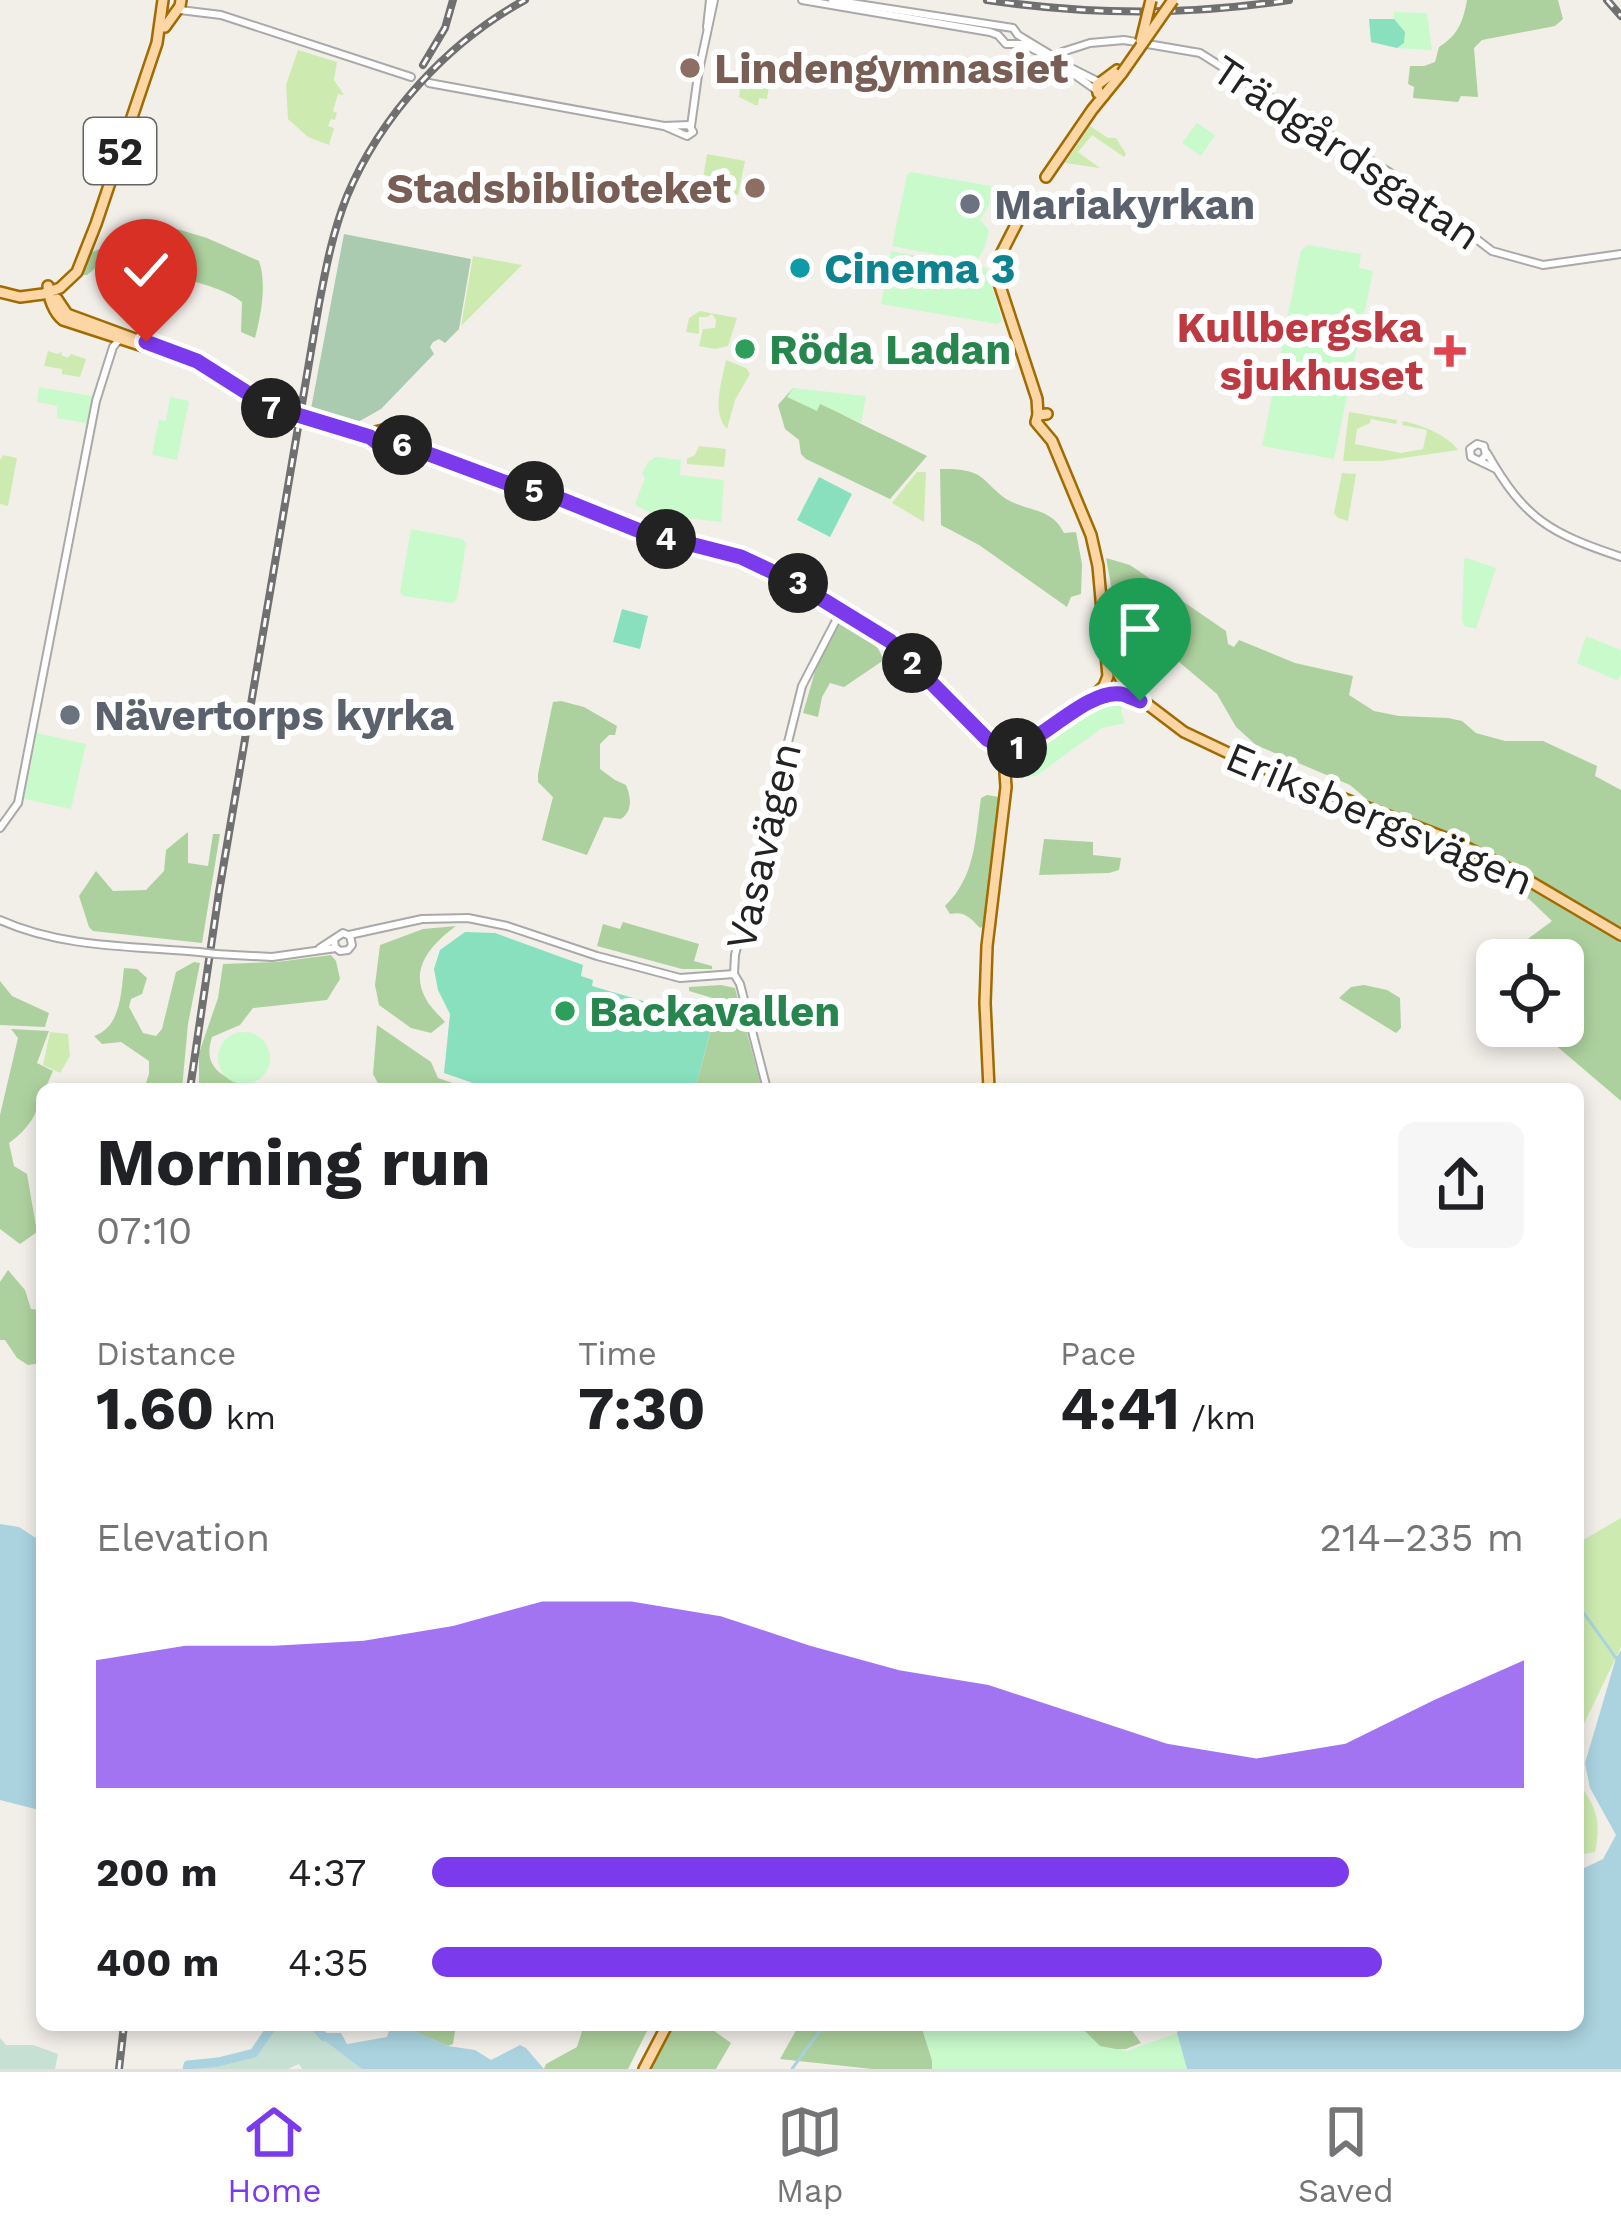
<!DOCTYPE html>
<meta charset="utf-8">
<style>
:root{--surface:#fff;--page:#f6f6f6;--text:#202124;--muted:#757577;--line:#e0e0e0;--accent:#7c3aed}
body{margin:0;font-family:"Work Sans",sans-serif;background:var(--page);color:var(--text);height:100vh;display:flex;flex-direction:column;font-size:45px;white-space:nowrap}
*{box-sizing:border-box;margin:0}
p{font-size:39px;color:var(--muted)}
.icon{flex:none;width:66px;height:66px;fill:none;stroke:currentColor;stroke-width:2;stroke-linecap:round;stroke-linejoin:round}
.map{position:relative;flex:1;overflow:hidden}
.details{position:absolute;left:36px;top:1083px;width:1548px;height:948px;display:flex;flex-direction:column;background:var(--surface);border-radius:18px;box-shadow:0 6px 18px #0003}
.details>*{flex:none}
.tools{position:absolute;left:1476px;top:939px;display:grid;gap:24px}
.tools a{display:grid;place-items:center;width:108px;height:108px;border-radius:18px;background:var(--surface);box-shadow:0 6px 18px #0003;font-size:60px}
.pin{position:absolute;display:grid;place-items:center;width:102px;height:102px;color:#fff;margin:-123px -51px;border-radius:50% 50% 50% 0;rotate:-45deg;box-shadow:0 0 12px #0007}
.pin .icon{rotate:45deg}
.km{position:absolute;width:60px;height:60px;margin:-30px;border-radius:50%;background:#222;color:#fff;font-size:33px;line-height:60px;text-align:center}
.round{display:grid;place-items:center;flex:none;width:126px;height:126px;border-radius:18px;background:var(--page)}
.headline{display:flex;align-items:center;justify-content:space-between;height:204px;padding:0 60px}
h1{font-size:66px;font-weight:700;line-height:90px}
.metrics{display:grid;grid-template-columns:repeat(3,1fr);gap:18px;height:204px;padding:12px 60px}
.metrics div{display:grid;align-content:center}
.metrics b{font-size:60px;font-weight:700}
.metrics small{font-size:33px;font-weight:400}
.metrics p{font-size:33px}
.chart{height:336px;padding:24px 60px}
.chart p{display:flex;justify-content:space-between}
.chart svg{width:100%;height:216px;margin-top:12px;fill:var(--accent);opacity:.7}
ul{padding:0 60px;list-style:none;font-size:39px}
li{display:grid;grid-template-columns:192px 144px 1fr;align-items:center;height:90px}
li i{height:30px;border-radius:15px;background:var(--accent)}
.tab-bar{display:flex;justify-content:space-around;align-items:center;height:168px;border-top:3px solid var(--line);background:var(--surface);font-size:33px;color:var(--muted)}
.tab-bar a{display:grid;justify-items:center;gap:6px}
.tab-bar .on{color:var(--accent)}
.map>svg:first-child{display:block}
</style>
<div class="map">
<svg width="1621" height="2069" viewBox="0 0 1621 2069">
<rect width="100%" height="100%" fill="#f2efe9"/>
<g fill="#cdebb0">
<polygon points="298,50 337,62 334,80 344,95 338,94 333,111 337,113 335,120 331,119 328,126 334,128 329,145 308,137 288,119 286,85"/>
<polygon points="759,61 769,62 772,68 767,99 759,98 758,105 755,105 739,97 742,77"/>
<polygon points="1090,126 1108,138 1116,138 1126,154 1124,157 1092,135 1078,152 1100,168 1065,163"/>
<polygon points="707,154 745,161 738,195 733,194 732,197 701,191"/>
<polygon points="473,256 522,265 461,326"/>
<polygon points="700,311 737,318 728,346 715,349 699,346 703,329 715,328 716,320 712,314 707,317 699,317 699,334 686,332 689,318"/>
<polygon points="48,351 57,354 62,352 61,355 68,358 71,354 86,359 80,377 62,374 62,369 44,366"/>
<path d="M726,360L746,368L750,374L735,400L727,429C711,412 722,382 726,360Z"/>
<path d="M1349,412L1397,420L1396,424L1371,419L1370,423L1357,429L1355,444L1401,453L1423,449L1427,430L1402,425L1403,421C1422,425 1447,435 1458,450L1382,461H1343Z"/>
<polygon points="699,446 726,449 724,467 687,464 687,459 695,455"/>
<polygon points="3,455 17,458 8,506 0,504 0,460"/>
<polygon points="917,472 926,472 924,522 892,503"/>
<polygon points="1342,473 1356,474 1348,521 1338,518 1334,513"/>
<polygon points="50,1032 68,1034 70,1056 60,1073 43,1065"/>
<polygon points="1621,1518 1621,1647 1578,1736 1578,1543"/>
<path d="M1578,1782C1597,1808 1601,1821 1595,1852L1578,1855Z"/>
</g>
<g fill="#add19e">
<path d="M1467,0H1558L1563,19L1555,26L1482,40L1474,48L1478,97L1461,96L1458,102L1413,98L1414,87L1408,84L1410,66H1424L1435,62L1439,47C1458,35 1463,22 1467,0Z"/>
<path d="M177,229L207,238L259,261C267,284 261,315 255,338L241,332L242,302C219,282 131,266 99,265L87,275H82L92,252L108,246L116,238L169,255Z"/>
<path d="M793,388C837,413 882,434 927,456L890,499L806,459L801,454L799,440L785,429L778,405Z"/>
<path d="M940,469C953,469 967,469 978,475C989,482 997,494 1008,500C1030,512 1052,508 1064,533L1076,532L1082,564L1081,594L1071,597L1067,607L979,545L941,525Z"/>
<polygon points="1106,558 1130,565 1226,631 1228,644 1234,647 1239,640 1295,663 1353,676 1349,695 1374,711 1399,716 1448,718 1462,721 1476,733 1505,741 1543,741 1597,766 1595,776 1621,790 1621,1101 1533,1026 1563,1026 1563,960 1506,960 1517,947 1552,921 1529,899 1497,884 1468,878 1441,862 1350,785 1256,745 1236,727 1217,694 1133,623 1124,630 1122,608 1115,607"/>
<path d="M841,621C864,627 874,639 884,660L844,687L830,683L822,697L818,717L803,713L816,668Z"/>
<path d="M561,701L584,707L617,726L615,735H609L600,744V769L615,780L626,785C631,797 633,811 621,819L604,817L587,855L542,840L553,797L538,782V774L553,702Z"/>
<path d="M987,795L999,797L985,925L980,928C970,918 965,911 950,914L945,906C976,876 975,838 981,798Z"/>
<polygon points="188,832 188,863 208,866 213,834 220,834 202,943 93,931 89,927 79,896 96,871 113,891 146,890 164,871 166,850"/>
<polygon points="1044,839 1093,842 1093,855 1121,858 1119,870 1109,873 1039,875"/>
<polygon points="623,922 699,944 694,961 712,966 712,969 682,969 597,946 603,924 620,929"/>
<path d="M456,926C433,943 408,968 426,999C430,1007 439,1015 445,1022L431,1033L411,1028L379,1005L375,985L380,945L423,929Z"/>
<path d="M331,955L336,961L340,979L327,1000L253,1008L240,1025L212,1037C203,1064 218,1075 242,1084L244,1089H199V1053L218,998L223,964L277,962Z"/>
<path d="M194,962L200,963L188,1024L182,1089H144L149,1074V1061L121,1042L102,1044L94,1036C121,1027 121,993 124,968L137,969L147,978L142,994L131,999L129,1007L143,1033L156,1036L162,1029L176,972Z"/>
<polygon points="0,981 12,996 49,1013 45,1027 0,1025"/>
<polygon points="721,985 735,988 762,1089 695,1089 719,1000 689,991 689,987"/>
<polygon points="1364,985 1387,990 1400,998 1401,1028 1396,1033 1339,998 1351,987"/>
<polygon points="377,1025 431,1062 438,1078 470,1089 381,1089 373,1074"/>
<path d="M11,1029L49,1031L37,1063L53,1071L45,1089H42C39,1114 28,1129 9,1143L14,1166L27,1174L37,1232L20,1244L0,1229V1115L18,1038Z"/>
<polygon points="8,1270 25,1290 31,1309 42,1310 42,1363 28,1365 17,1358 5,1340 0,1340 0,1282"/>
<polygon points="408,2025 456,2025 453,2044 448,2046 409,2029"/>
<polygon points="584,2025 650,2025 628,2069 544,2069 546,2064 577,2047"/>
<polygon points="670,2025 706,2025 731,2043 716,2069 646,2069"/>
<polygon points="799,2025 921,2025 932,2060 932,2069 872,2069 780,2059"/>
<polygon points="1073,2025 1128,2025 1141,2043 1126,2049 1099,2050"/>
</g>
<g fill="#c6e0d4">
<polygon points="279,2025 310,2027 362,2069 302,2069 299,2064 288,2069 193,2069 254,2056"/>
<polygon points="0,2038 6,2045 33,2045 58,2054 55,2069 0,2069"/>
</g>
<polygon fill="#aacbaf" points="344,234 471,259 459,329 445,343 439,339 433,342 430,347 434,354 381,409 358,422 310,414"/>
<g fill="#c8facc">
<polygon points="1394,12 1427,13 1432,50 1397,48 1404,43 1405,32 1394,19"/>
<polygon points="1197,123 1215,135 1201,156 1182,143"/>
<polygon points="911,172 991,186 989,205 980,220 989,230 985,247 976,262 892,246 907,175"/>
<polygon points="1308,245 1361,254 1359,268 1373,271 1334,459 1262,446 1301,250"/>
<polygon points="891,251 987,268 1002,321 997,324 881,304"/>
<polygon points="39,387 92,396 87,421 85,423 57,418 57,406 37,402"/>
<polygon points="793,388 866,396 861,423 820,404 817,411 787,397"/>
<polygon points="170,397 189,401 177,460 152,455 159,420 166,421"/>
<polygon points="656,457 681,460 680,475 724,480 721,522 653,514 637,506 635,504 645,478 642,473 648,462"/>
<polygon points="411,529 463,539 466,544 457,599 452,603 403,596 400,592"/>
<polygon points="1467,558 1496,568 1476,629 1464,626 1462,620 1464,559"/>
<polygon points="1586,636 1621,650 1621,674 1618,681 1577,663"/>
<polygon points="1109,697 1123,699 1121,711 1125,723 1102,728 1036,776 1025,777 1014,771 1029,749 1097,701"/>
<polygon points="37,733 86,744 71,809 24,799"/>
<circle cx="244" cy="1058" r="26"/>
<polygon points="921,2025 1079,2025 1100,2046 1127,2051 1177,2033 1187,2069 932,2069 932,2060"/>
</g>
<g fill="#88e0be">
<polygon points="1369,19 1394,19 1405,32 1404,43 1397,48 1371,42"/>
<polygon points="819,477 852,494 830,537 797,520"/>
<polygon points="622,609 648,616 640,649 613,642"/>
<polygon points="465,932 495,933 583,965 581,976 593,980 592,986 667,1008 714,1018 695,1089 478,1089 473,1083 444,1073 450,1014 438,990 434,969 440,950"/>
</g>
<g fill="#aad3df">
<polygon points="0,1524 19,1527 42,1542 42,1809 39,1810 0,1800"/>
<polygon points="1621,1650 1621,2069 1187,2069 1177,2033 1181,2025 1578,2025 1578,1871 1603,1859 1616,1835 1590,1788 1585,1763 1616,1658"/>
<polygon points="391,2025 408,2025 410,2029 448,2046 475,2050 491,2060 520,2045 526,2048 544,2069 362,2069 324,2040 325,2033 341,2033 347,2044 387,2037"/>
</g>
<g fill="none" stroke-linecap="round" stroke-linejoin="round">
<g stroke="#aad3df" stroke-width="3">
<polyline points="1578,1605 1616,1658"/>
<polyline points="792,2069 824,2025"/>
</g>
<g stroke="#aad3df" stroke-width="9">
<polyline points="314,2025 324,2037"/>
<polyline points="187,2069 188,2065 218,2062 254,2053 273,2025"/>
</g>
<defs>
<g id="minor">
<polyline points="802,0 990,32 998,35 1006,44 1023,44 1099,82"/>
<polyline points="832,0 1013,28 1018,35 1056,58"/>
<polyline points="180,10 221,15 411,77"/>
<polyline points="707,27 710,0"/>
<polyline points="1060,62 1062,52 1090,43 1124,40 1200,53 1389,172 1492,251 1543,265 1621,254"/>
<polyline points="1065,68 1096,90"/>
<polyline points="429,83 664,126 687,136 693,132 689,125 664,126"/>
<polyline points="691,126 698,75 714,0"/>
<path d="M1487,453C1525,520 1550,533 1621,557"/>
<polyline points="1480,461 1486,455 1484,446 1477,444 1470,449 1471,457 1496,469"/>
<polyline points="0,828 18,803 96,401 113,347 119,340"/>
<path d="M0,920C62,948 133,946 199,952"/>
<polyline points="349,935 422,919 468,918 507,926 597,956 680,978 734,974"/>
<polyline points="320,948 343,933 350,936 352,945 348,950 340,951 335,947 334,939"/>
<polyline points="216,954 272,957 336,948"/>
<polyline points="767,1089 740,984 734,974 735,955 802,686 842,609"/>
</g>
<g id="major">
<polyline points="165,27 180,6 181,0"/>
<polyline points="1104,95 1098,93 1097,85 1117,70"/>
<polyline points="1046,177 1092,110 1122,73"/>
<polyline points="1000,256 1026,205"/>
<polyline points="998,280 1037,399 1038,415"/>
<path d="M48,286C48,297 54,313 63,320L186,360L258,402L288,414"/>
<polyline points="0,292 20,297 43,294 60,288 77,272 96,224 157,43 163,0"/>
<polyline points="57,299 67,314 135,339"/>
<polyline points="1047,414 1038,415 1036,422 1052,441 1091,535 1098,566 1108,676 1104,686 1088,702"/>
<polyline points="305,419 370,437 380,445 386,444 389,439 383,430 371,433 344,429"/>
<polyline points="389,436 434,456 512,485 558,498 640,531 741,557 794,582 842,609 890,641 987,739 1004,758 1006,787 987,946 985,1003 989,1089"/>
<polyline points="1106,652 1126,688 1184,732 1241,759 1451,840 1502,865 1621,935"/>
<path d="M1013,751C1038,738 1084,699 1106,694C1116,692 1125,695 1135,699"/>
<polyline points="1005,763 1016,764 1032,743"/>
<polyline points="644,2069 667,2025"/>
</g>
</defs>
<use href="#minor" stroke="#a9a9a9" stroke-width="10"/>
<use href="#major" stroke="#a06b00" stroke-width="14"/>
<use href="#minor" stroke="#fff" stroke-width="6"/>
<use href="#major" stroke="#fcd6a4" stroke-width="9"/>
<defs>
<g id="rail">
<path d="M987,0C1089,15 1187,16 1289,0"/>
<polyline points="1607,0 1621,16"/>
<polyline points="423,65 445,28 453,0"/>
<path d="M190,1089L219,892L319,304C326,267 333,231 347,196C381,115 448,42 525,0"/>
<polyline points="119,2069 124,2025"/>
</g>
</defs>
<use href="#rail" stroke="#707070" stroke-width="8"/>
<use href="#rail" stroke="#fff" stroke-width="3" stroke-dasharray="9" stroke-linecap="butt"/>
<defs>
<polyline id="minor-bridge" points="199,952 216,954"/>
<g id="major-bridge">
<polyline points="1141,41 1151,0"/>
<polyline points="1122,73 1173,0"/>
<polyline points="288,414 305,419"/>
</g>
</defs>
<use href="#minor-bridge" stroke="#a9a9a9" stroke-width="10" stroke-linecap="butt"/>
<use href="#major-bridge" stroke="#a06b00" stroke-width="14" stroke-linecap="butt"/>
<use href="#minor-bridge" stroke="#fff" stroke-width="6"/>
<use href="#major-bridge" stroke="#fcd6a4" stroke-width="9"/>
</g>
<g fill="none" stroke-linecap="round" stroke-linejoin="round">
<defs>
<path id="route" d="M146,342L197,361L268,406L370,437L380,445L388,442L418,450L512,485L558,498L640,531L741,557L794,582L890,641L987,739L1010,751C1043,740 1088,689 1121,694C1124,694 1137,700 1140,701"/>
</defs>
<use href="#route" stroke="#fff" stroke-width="24"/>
<use href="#route" stroke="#7c3aed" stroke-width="15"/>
</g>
<g fill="#8d6e63" stroke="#fff" stroke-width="4.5">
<circle cx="690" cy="68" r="12"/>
<circle cx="755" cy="188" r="12"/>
</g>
<g fill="#6b7280" stroke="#fff" stroke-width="4.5">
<circle cx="970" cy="204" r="12"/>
<circle cx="70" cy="715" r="12"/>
</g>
<circle fill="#0f9aa8" stroke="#fff" stroke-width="4.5" cx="800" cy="268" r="12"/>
<g fill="#2e9e5b" stroke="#fff" stroke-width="4.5">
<circle cx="745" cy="349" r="12"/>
<circle cx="565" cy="1011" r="12"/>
</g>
<path fill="#e0444e" stroke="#fff" stroke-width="4.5" d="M1444 333h12v12h12v12h-12v12h-12v-12h-12v-12h12z"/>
<g text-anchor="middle" stroke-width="12" stroke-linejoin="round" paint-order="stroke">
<rect fill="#fff" stroke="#646464" stroke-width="3" x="84" y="118" width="72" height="66" rx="9"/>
<g font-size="39" font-weight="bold" fill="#222">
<text x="120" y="165">52</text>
</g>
<g font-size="42" font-weight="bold" fill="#785e54" stroke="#fff" text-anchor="start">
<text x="714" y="83">Lindengymnasiet</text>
<text x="731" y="203" text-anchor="end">Stadsbiblioteket</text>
</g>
<g font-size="42" fill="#222" stroke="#fff">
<text transform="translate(1347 152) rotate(34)" y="15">Trädgårdsgatan</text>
<text transform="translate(1380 818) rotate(23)" y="15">Eriksbergsvägen</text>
<text transform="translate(763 846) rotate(-77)" y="15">Vasavägen</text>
</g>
<g font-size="42" font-weight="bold" fill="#5b616d" stroke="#fff" text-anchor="start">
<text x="994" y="219">Mariakyrkan</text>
<text x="94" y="730">Nävertorps kyrka</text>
</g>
<g font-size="42" font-weight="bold" fill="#0d838f" stroke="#fff" text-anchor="start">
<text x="824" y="283">Cinema 3</text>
</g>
<g font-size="42" font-weight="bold" fill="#be3a42" stroke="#fff" text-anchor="end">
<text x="1423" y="342">Kullbergska<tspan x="1423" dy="48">sjukhuset</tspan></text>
</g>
<g font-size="42" font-weight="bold" fill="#27864d" stroke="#fff" text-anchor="start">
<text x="769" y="364">Röda Ladan</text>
<text x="589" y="1026">Backavallen</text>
</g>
</g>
</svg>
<div class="tools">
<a><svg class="icon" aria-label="locate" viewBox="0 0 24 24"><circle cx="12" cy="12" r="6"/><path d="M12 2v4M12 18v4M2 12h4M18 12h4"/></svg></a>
</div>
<div class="pin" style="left:1140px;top:701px;background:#1e9e55"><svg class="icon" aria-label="arrive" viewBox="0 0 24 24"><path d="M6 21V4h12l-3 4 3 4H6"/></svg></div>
<div class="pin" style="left:146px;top:342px;background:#d93025"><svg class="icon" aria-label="check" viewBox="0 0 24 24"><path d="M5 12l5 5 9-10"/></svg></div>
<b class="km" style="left:1017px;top:748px">1</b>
<b class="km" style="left:912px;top:663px">2</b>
<b class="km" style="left:798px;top:583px">3</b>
<b class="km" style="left:666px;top:539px">4</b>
<b class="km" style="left:534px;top:491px">5</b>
<b class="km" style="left:402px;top:445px">6</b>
<b class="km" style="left:271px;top:408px">7</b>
<section class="details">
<div class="headline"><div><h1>Morning run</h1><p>07:10</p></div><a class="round"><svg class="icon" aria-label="share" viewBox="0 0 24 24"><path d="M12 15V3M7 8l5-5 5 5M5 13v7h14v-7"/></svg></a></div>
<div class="metrics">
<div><p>Distance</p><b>1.60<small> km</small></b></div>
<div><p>Time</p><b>7:30</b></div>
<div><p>Pace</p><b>4:41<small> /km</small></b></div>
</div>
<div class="chart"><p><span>Elevation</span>214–235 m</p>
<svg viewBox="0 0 160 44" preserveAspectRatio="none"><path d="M0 44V18L10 15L20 15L30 14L40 11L50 6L60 6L70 9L80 15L90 20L100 23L110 29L120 35L130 38L140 35L150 26L160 18V44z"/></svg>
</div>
<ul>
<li><b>200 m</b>4:37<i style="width:84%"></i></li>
<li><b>400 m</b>4:35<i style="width:87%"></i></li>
</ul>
</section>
</div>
<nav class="tab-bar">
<a class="on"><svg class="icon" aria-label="home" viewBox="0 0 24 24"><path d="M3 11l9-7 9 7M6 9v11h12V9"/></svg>Home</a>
<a><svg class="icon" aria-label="map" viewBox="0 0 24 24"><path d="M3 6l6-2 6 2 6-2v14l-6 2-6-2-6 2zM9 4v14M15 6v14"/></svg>Map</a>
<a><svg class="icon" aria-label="saved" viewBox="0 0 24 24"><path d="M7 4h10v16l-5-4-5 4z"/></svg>Saved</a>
</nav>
